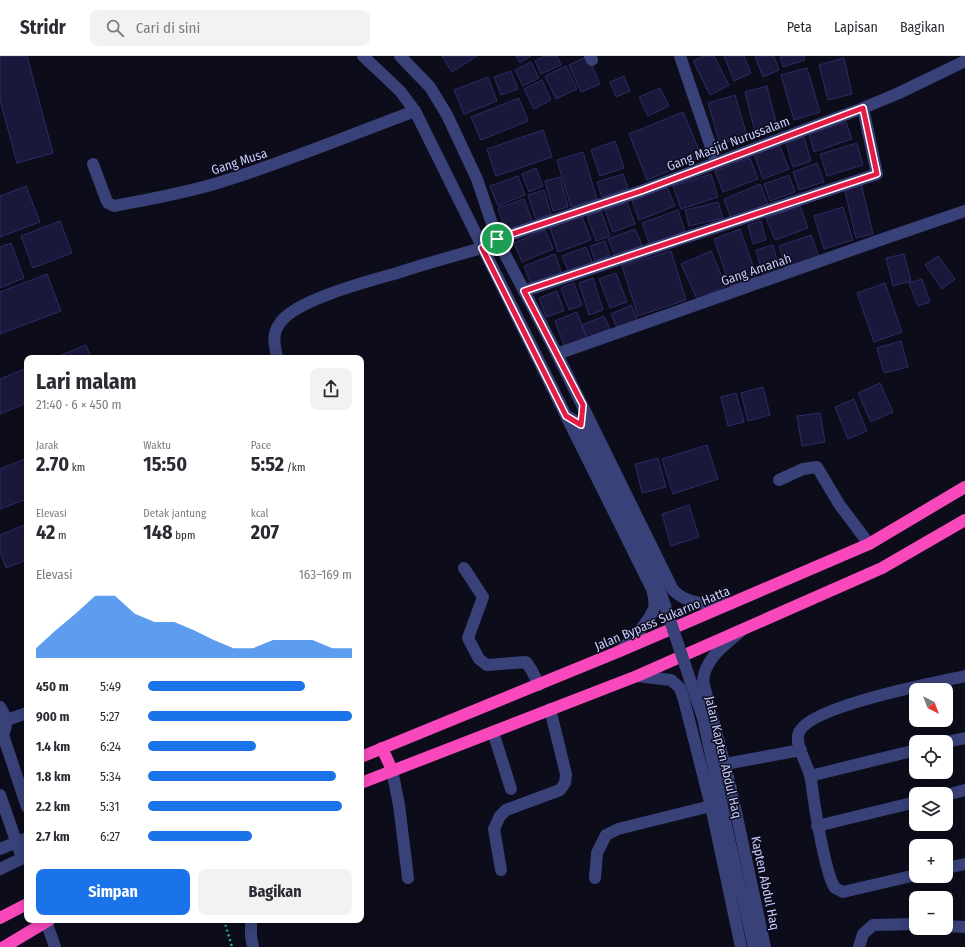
<!DOCTYPE html>
<html lang="id">
<meta charset="utf-8">
<style>
:root{--surface:#fff;--page:#f2f2f3;--text:#2b2b33;--muted:#7c7c81;--line:#e1e1e2;--accent:#1a73e8}
body{margin:0;font-family:"Fira Sans Condensed",sans-serif;background:var(--page);color:var(--text);height:100vh;display:flex;flex-direction:column;font-size:15px;white-space:nowrap}
*{box-sizing:border-box;margin:0}
p{font-size:13px;color:var(--muted)}
.icon{flex:none;width:22px;height:22px;fill:none;stroke:currentColor;stroke-width:2;stroke-linecap:round;stroke-linejoin:round}
.map{position:relative;flex:1;overflow:hidden}
.details{position:absolute;left:24px;top:299px;width:340px;height:568px;display:flex;flex-direction:column;background:var(--surface);border-radius:8px;box-shadow:0 2px 10px #0003}
.details>*{flex:none}
.needle{width:26px;rotate:138deg}
.tools{position:absolute;left:909px;top:627px;display:grid;gap:8px}
.tools a{display:grid;place-items:center;width:44px;height:44px;border-radius:8px;background:var(--surface);box-shadow:0 2px 10px #0003;font-size:20px}
.pin{position:absolute;display:grid;place-items:center;width:34px;height:34px;color:#fff;margin:-17px;border:2px solid #fff;border-radius:50%;box-shadow:0 1px 4px #0007}
.round{display:grid;place-items:center;flex:none;width:42px;height:42px;border-radius:8px;background:var(--page)}
.head{display:flex;align-items:center;justify-content:space-between;height:68px;padding:0 12px}
h1{font-size:22px;font-weight:700;line-height:30px}
.figures{display:grid;grid-template-columns:repeat(3,1fr);gap:6px;height:68px;padding:4px 12px}
.figures div{display:grid;align-content:center}
.figures b{font-size:20px;font-weight:700}
.figures small{font-size:11px;font-weight:400}
.figures p{font-size:11px}
.chart{height:112px;padding:8px 12px}
.chart p{display:flex;justify-content:space-between}
.chart svg{width:100%;height:72px;margin-top:4px;fill:var(--accent);opacity:.7}
.cta{display:flex;gap:8px;margin-top:auto;padding:8px 12px}
.cta a{flex:1;height:46px;border-radius:8px;background:var(--accent);color:#fff;font-size:16px;font-weight:700;line-height:46px;text-align:center}
.cta a+a{background:var(--page);color:var(--text)}
ul{padding:0 12px;list-style:none;font-size:13px}
li{display:grid;grid-template-columns:64px 48px 1fr;align-items:center;height:30px}
li i{height:10px;border-radius:5px;background:var(--accent)}
header{display:flex;align-items:center;gap:24px;box-sizing:border-box;height:56px;padding:0 20px;background:var(--surface);border-bottom:1px solid var(--line)}
header strong{font-size:19px}
nav{display:flex;gap:22px;margin-inline-start:auto;font-size:14px}
.search{width:280px;height:36px;background:var(--page);display:flex;align-items:center;gap:10px;box-sizing:border-box;padding:0 14px;border-radius:8px;color:var(--muted);font-size:15px}
.map>svg:first-child{display:block}
</style>
<header>
<strong>Stridr</strong>
<div class="search"><svg class="icon" aria-label="search" viewBox="0 0 24 24"><circle cx="10" cy="10" r="6"/><path d="M15 15l6 6"/></svg>Cari di sini</div>
<nav><a>Peta</a><a>Lapisan</a><a>Bagikan</a></nav>
</header>
<div class="map">
<svg width="965" height="891" viewBox="0 0 965 891">
<rect width="100%" height="100%" fill="#0c0c1b"/>
<g fill="#19183b" stroke="#2d2b66">
<polygon points="0,0 27,0 53,97 17,107 0,44"/>
<polygon points="442,0 477,0 452,16"/>
<polygon points="516,0 531,0 520,7"/>
<polygon points="544,0 557,0 561,9 541,18 535,5"/>
<polygon points="588,0 600,28 581,36 569,9"/>
<polygon points="703,0 714,0 729,29 710,39 693,5"/>
<polygon points="724,0 744,0 751,17 734,25"/>
<polygon points="757,0 774,0 779,14 763,21 755,1"/>
<polygon points="780,0 804,0 805,4 783,11"/>
<polygon points="844,2 852,38 828,44 819,9"/>
<polygon points="531,6 539,22 523,30 515,14"/>
<polygon points="566,10 577,33 556,43 545,20"/>
<polygon points="807,12 820,56 794,64 781,19"/>
<polygon points="511,15 518,33 501,39 494,21"/>
<polygon points="624,20 630,35 616,41 610,26"/>
<polygon points="488,21 497,45 464,58 454,34"/>
<polygon points="542,24 551,44 534,53 524,33"/>
<polygon points="767,30 777,70 755,76 745,36"/>
<polygon points="660,32 669,50 648,60 639,41"/>
<polygon points="735,39 747,80 720,88 708,47"/>
<polygon points="519,42 528,65 481,84 471,61"/>
<polygon points="683,56 702,101 647,124 629,78"/>
<polygon points="846,66 852,83 814,96 809,78"/>
<polygon points="543,74 552,101 496,120 487,93"/>
<polygon points="804,81 811,105 793,111 786,87"/>
<polygon points="615,85 624,112 600,120 591,94"/>
<polygon points="857,87 863,109 827,120 820,98"/>
<polygon points="779,88 789,113 763,123 754,98"/>
<polygon points="583,96 597,143 571,151 557,104"/>
<polygon points="750,102 758,123 723,136 715,115"/>
<polygon points="817,107 824,126 799,134 793,116"/>
<polygon points="536,112 543,130 529,136 522,118"/>
<polygon points="623,118 628,132 602,141 597,126"/>
<polygon points="711,118 718,141 681,153 673,130"/>
<polygon points="789,119 795,136 770,145 764,128"/>
<polygon points="518,120 525,139 498,150 490,130"/>
<polygon points="560,121 568,151 553,155 545,125"/>
<polygon points="861,127 873,178 856,182 844,131"/>
<polygon points="760,128 768,148 731,162 724,143"/>
<polygon points="26,130 40,166 0,181 0,140"/>
<polygon points="667,131 675,150 639,164 632,145"/>
<polygon points="544,134 551,158 536,163 528,139"/>
<polygon points="524,143 533,167 506,176 498,152"/>
<polygon points="627,146 635,168 613,176 605,154"/>
<polygon points="718,146 723,162 689,170 685,154"/>
<polygon points="800,150 808,172 775,184 766,162"/>
<polygon points="843,151 853,184 824,193 814,160"/>
<polygon points="678,154 685,175 650,189 642,167"/>
<polygon points="601,155 610,180 596,185 587,160"/>
<polygon points="582,160 591,184 558,196 550,172"/>
<polygon points="60,165 72,197 33,212 21,180"/>
<polygon points="761,165 766,184 753,188 748,169"/>
<polygon points="635,173 642,189 615,200 608,183"/>
<polygon points="740,173 757,221 730,230 714,183"/>
<polygon points="545,174 553,193 522,206 514,187"/>
<polygon points="811,179 819,200 785,211 779,190"/>
<polygon points="605,185 610,199 595,205 590,190"/>
<polygon points="11,187 24,222 0,232 0,191"/>
<polygon points="773,189 780,215 763,220 756,194"/>
<polygon points="586,191 593,208 569,217 562,200"/>
<polygon points="671,195 686,244 638,260 622,210"/>
<polygon points="711,195 726,230 697,243 681,208"/>
<polygon points="555,198 562,218 532,230 524,210"/>
<polygon points="904,198 911,225 893,230 886,202"/>
<polygon points="938,200 955,223 942,233 925,209"/>
<polygon points="616,217 627,246 610,252 599,223"/>
<polygon points="47,218 61,255 0,278 0,236"/>
<polygon points="593,222 603,254 589,259 579,227"/>
<polygon points="922,223 930,246 918,250 909,227"/>
<polygon points="574,227 582,249 569,254 561,232"/>
<polygon points="885,227 902,276 874,286 857,237"/>
<polygon points="557,235 564,255 546,261 539,242"/>
<polygon points="631,249 639,267 619,276 611,258"/>
<polygon points="577,256 587,283 565,292 555,265"/>
<polygon points="604,260 610,273 587,282 582,269"/>
<polygon points="901,285 908,311 884,317 877,292"/>
<polygon points="86,289 91,302 54,302"/>
<polygon points="27,312 27,347 0,358 0,323"/>
<polygon points="880,327 893,356 871,366 858,337"/>
<polygon points="763,331 770,359 748,365 741,337"/>
<polygon points="736,337 744,366 728,370 721,341"/>
<polygon points="854,343 867,375 848,383 835,351"/>
<polygon points="820,357 825,386 802,390 797,360"/>
<polygon points="707,389 718,423 673,438 662,403"/>
<polygon points="27,402 27,443 0,453 0,413"/>
<polygon points="658,402 666,431 642,437 635,408"/>
<polygon points="689,449 699,481 671,490 662,458"/>
<polygon points="27,468 27,504 6,512 0,496 0,479"/>
</g>
<g fill="none" stroke-linecap="round" stroke-linejoin="round">
<polyline stroke="#31a88c" stroke-width="2.5" stroke-dasharray="2 3" stroke-linecap="butt" points="224,864 232,891"/>
<g stroke="#384178" stroke-width="12">
<path d="M363,0L400,35L415,55L652,533C654,539 655,546 654,552C650,566 630,585 620,595"/>
<path d="M400,0L430,31L447,59L477,123L497,183L557,298L673,534C689,550 710,548 730,548"/>
<polyline points="590,0 592,4"/>
<polyline points="680,0 716,106"/>
<path d="M93,108L106,143L108,147L114,150C150,143 186,137 221,126C286,106 350,79 415,55"/>
<polyline points="524,235 877,118 863,52"/>
<polyline points="557,298 880,184 965,155"/>
<path d="M277,302C275,288 271,279 280,267C295,244 369,225 397,217C425,208 453,200 482,192L497,183L641,135L863,52L899,37L965,5"/>
<polyline points="567,360 581,369 590,387"/>
<polyline points="779,424 803,413 817,411 839,448 869,488"/>
<polyline points="464,512 483,541 468,582 479,603 487,609 526,606 531,613 539,629"/>
<path d="M741,575C725,589 705,602 703,625L731,733L765,891"/>
<polyline points="637,620 671,624 680,632 684,644 711,750 741,891"/>
<path d="M0,651C7,661 9,672 0,682"/>
<polyline points="7,664 27,657"/>
<polyline points="493,676 511,733"/>
<polyline points="3,679 27,751"/>
<polyline points="946,686 965,682"/>
<polyline points="725,708 801,694"/>
<polyline points="392,714 399,749 408,822"/>
<polyline points="810,720 916,694"/>
<polyline points="0,739 22,802"/>
<polyline points="946,739 965,734"/>
<polyline points="817,770 916,746"/>
<polyline points="0,793 27,782"/>
<polyline points="946,812 965,808"/>
<polyline points="0,813 27,800"/>
<polyline points="501,814 494,773 500,760 506,754 560,734 565,727 566,718 550,653"/>
<path d="M916,819L843,836L835,832C829,823 828,813 825,803C820,781 816,760 813,738C812,732 812,726 810,720C808,709 796,691 798,680C801,651 938,626 965,620"/>
<polyline points="595,822 597,797 606,779 618,773 719,748"/>
<polyline points="251,864 251,880 253,891"/>
<polyline points="46,865 55,891"/>
<polyline points="946,870 965,871"/>
<polyline points="859,891 863,878 873,869 916,868"/>
</g>
<g stroke="#f848bb" stroke-width="12">
<polyline points="382,692 392,714"/>
<polyline points="361,701 620,595 869,488 965,431"/>
<polyline points="361,727 637,620 882,512 965,464"/>
<polyline points="0,862 27,848"/>
<polyline points="4,891 49,864"/>
</g>
<polyline stroke="#384178" stroke-width="12" points="590,387 655,520 703,662 729,783 754,891"/>
</g>
<g fill="none" stroke-linecap="round" stroke-linejoin="round">
<defs>
<polygon id="route" points="863,52 877,118 524,235 583,349 581,369 566,360 482,192 497,183 641,135"/>
</defs>
<use href="#route" stroke="#fff" stroke-width="8"/>
<use href="#route" stroke="#e11d48" stroke-width="5"/>
</g>
<g text-anchor="middle" stroke-width="3" stroke-linejoin="round" paint-order="stroke">
<g font-size="13" fill="#c8cbfd" stroke="#0c0c1b">
<text transform="translate(728 87) rotate(-21)" y="5">Gang Masjid Nurussalam</text>
<text transform="translate(239 105) rotate(-18)" y="5">Gang Musa</text>
<text transform="translate(756 213) rotate(-19)" y="5">Gang Amanah</text>
<text transform="translate(662 562) rotate(-23)" y="5">Jalan Bypass Sukarno Hatta</text>
<text transform="translate(724 701) rotate(77)" y="5">Jalan Kapten Abdul Haq</text>
<text transform="translate(766 827) rotate(78)" y="5">Kapten Abdul Haq</text>
</g>
</g>
</svg>
<div class="tools">
<a><svg class="needle" viewBox="-14 -14 28 28"><path d="M0-13l5 13h-10z" fill="#e53935"/><path d="M0 13l5-13h-10z" fill="#7c7c81"/></svg></a>
<a><svg class="icon" aria-label="locate" viewBox="0 0 24 24"><circle cx="12" cy="12" r="6"/><path d="M12 2v4M12 18v4M2 12h4M18 12h4"/></svg></a>
<a><svg class="icon" aria-label="layers" viewBox="0 0 24 24"><path d="M12 4l9 5-9 5-9-5zM3 14l9 5 9-5"/></svg></a>
<a>+</a>
<a>−</a>
</div>
<div class="pin" style="left:497px;top:183px;background:#1e9e55"><svg class="icon" aria-label="arrive" viewBox="0 0 24 24"><path d="M6 21V4h12l-3 4 3 4H6"/></svg></div>
<section class="details">
<div class="head"><div><h1>Lari malam</h1><p>21:40 · 6 × 450 m</p></div><a class="round"><svg class="icon" aria-label="share" viewBox="0 0 24 24"><path d="M12 15V3M7 8l5-5 5 5M5 13v7h14v-7"/></svg></a></div>
<div class="figures">
<div><p>Jarak</p><b>2.70<small> km</small></b></div>
<div><p>Waktu</p><b>15:50</b></div>
<div><p>Pace</p><b>5:52<small> /km</small></b></div>
</div>
<div class="figures">
<div><p>Elevasi</p><b>42<small> m</small></b></div>
<div><p>Detak jantung</p><b>148<small> bpm</small></b></div>
<div><p>kcal</p><b>207</b></div>
</div>
<div class="chart"><p><span>Elevasi</span>163–169 m</p>
<svg viewBox="0 0 160 44" preserveAspectRatio="none"><path d="M0 44V38L10 27L20 17L30 6L40 6L50 17L60 22L70 22L80 27L90 33L100 38L110 38L120 33L130 33L140 33L150 38L160 38V44z"/></svg>
</div>
<ul>
<li><b>450 m</b>5:49<i style="width:77%"></i></li>
<li><b>900 m</b>5:27<i style="width:100%"></i></li>
<li><b>1.4 km</b>6:24<i style="width:53%"></i></li>
<li><b>1.8 km</b>5:34<i style="width:92%"></i></li>
<li><b>2.2 km</b>5:31<i style="width:95%"></i></li>
<li><b>2.7 km</b>6:27<i style="width:51%"></i></li>
</ul>
<div class="cta"><a>Simpan</a><a>Bagikan</a></div>
</section>
</div>
